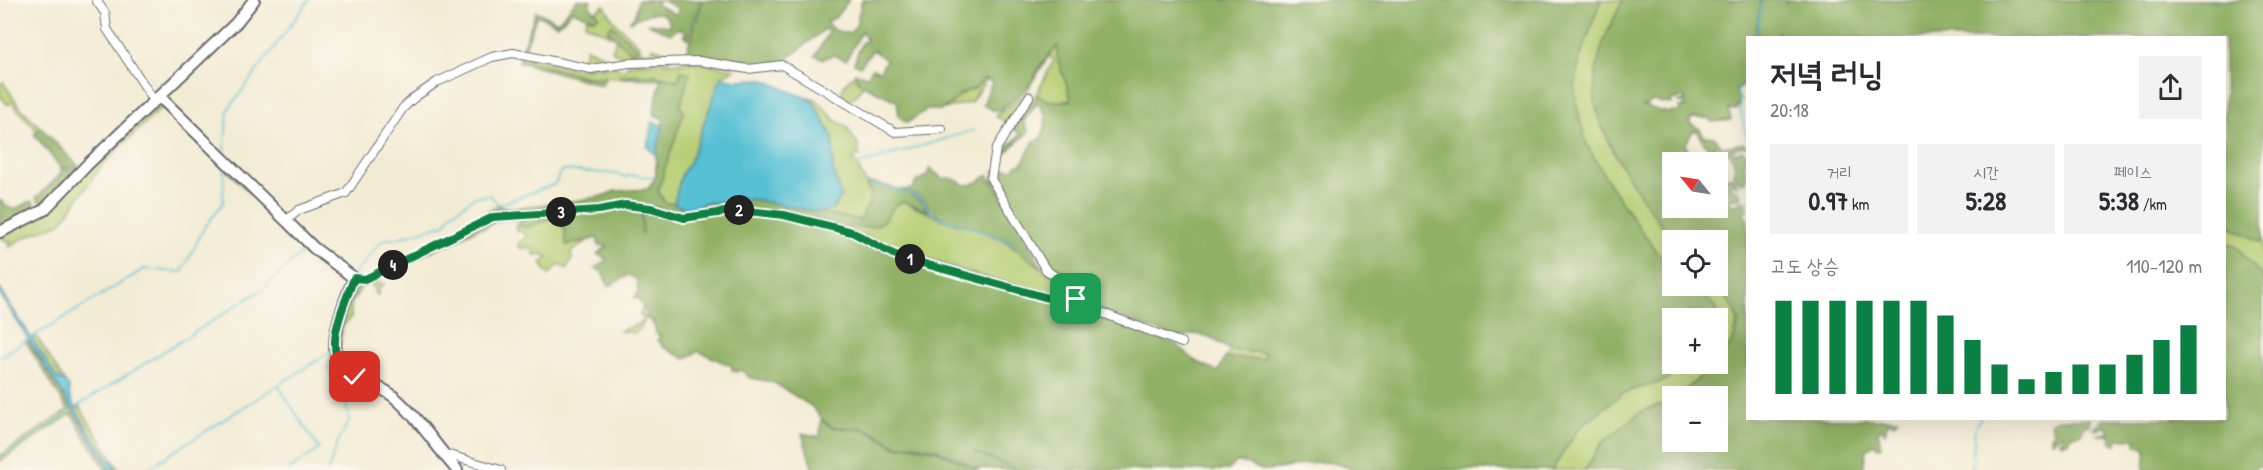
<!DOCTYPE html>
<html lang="ko">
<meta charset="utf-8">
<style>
:root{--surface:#fff;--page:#f2f2f3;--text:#2b2b33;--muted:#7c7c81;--accent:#0b8043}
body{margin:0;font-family:"Patrick Hand","Poor Story",sans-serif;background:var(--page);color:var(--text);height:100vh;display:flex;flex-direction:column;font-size:22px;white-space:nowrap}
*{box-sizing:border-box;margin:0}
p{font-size:20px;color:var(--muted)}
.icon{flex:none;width:33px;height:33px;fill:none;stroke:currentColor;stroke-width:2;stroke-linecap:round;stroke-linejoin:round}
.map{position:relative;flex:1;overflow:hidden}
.sheet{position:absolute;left:1746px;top:36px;width:480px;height:384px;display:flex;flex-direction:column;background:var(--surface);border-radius:0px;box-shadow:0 6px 24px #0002}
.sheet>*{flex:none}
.needle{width:39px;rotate:300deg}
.controls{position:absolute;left:1662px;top:152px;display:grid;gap:12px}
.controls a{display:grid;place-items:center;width:66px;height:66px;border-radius:0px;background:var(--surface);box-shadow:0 6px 24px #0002;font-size:30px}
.pin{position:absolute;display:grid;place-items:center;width:51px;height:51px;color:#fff;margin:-26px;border-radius:12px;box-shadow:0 3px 9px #0006}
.km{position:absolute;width:30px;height:30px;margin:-15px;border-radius:50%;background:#222;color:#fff;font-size:16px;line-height:30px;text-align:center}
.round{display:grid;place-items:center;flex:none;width:63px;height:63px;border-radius:0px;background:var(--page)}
.overview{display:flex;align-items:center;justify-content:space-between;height:102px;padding:0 24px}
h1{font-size:33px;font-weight:700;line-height:45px}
.stats{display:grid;grid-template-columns:repeat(3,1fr);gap:9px;height:102px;padding:6px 24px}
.stats div{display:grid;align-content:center;border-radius:0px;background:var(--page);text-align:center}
.stats b{font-size:26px;font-weight:700}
.stats small{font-size:16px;font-weight:400}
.stats p{font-size:16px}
.chart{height:168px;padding:12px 24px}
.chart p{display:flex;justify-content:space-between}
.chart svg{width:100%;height:108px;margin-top:6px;stroke:var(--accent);stroke-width:6}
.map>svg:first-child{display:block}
</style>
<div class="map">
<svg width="2263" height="470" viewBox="0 0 2263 470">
<rect width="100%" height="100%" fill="#fbf7ec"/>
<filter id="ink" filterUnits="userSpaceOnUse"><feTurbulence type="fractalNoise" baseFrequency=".0167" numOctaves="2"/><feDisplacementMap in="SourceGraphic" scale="12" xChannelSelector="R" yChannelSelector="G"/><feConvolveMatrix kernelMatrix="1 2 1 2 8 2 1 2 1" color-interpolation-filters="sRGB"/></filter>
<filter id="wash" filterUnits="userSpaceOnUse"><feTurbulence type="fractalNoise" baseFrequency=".008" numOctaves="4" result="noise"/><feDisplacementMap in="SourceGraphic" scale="24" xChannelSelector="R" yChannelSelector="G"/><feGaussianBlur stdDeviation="1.35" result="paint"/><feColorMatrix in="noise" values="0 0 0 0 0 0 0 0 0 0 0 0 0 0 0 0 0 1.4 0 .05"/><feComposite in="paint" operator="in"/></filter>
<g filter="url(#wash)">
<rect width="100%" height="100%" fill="#f3ecd5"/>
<g fill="#b6ce73" stroke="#6c7857" stroke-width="1.5" fill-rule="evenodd">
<polygon points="1601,0 1623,0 1603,44 1595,100 1606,131 1628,176 1674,240 1672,266 1655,250 1611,187 1587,145 1576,104 1575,88 1580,58"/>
<path d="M604,5L614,21L640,46V51L650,53L652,47L669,53V60L630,61L612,51L617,38L585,24L587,17L594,19L599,16L596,11ZM612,25L638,49L633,54L608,30Z"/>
<polygon points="1059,44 1070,94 1070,101 1050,101 1036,95 1054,60 1049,56 1028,88 1042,63"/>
<polygon points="586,48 614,60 611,65 581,66"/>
<polygon points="522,56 579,69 618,67 625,70 628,64 697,62 735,69 721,77 691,159 681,176 674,204 665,203 658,191 683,92 688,83 656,75 620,75 620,78 587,77 521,60"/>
<path d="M855,75L863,85L856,96L847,100L842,96C841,87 847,80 855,75Z"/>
<polygon points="985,77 987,79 971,102 940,110 962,94 976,88"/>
<polygon points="3,82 19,106 41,128 37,131 11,102 8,105 0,96 0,85"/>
<polygon points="1029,91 1031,93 1009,125 996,116"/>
<path d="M800,95L816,99L836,121L846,126L858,145L860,157L854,156V160C864,180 881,200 860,220L846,219L819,212L834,208L841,197L833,170V138L813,101Z"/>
<polygon points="157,101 280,219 279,221 162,107 103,164 61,223 23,238 10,247 10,241 7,242 0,236 33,219"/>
<polygon points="904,202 946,221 974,228 1007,242 1068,287 1072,297 1068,301 891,250 866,235 843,227 873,227 896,204"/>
<polygon points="553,217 565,230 567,245 590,239 571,252 572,259 567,269 559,264 549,275 541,263 548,258 543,254 535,255 531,248 520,248 518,244 527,236 523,232 516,231 516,225 527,227"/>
<path d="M488,221L484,228L481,227L419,257L397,272L382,275L376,283L384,284L378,290V297L372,285L363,284L351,304V317L343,326L339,352L343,366L393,391L420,420L418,422C410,413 403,402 393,394C379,384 361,382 347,372C322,353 345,302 355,281L366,280L367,282H370L366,279Z"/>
<polygon points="2224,224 2263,243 2263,278 2238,248 2225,241"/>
<path d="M1718,283C1741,313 1744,332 1718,361L1717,313L1694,285Z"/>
<polygon points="643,304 650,319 654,320 655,327 646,317 641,328 635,333 620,331 643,322 644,318 640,316"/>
<polygon points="36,336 65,382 57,378 32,339"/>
<polygon points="28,341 110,470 106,470 71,414 0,461 0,456 68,410 26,342"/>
<polygon points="1230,350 1264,353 1264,359 1226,358"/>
<polygon points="1684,363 1715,363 1679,396 1672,396 1672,401 1649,408 1601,444 1585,470 1552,470 1578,429 1623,393 1666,380"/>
<polygon points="79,406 115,463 120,470 115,470 115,465 107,458 76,410"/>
</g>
<g fill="#90b165" stroke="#596a50" stroke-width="1.5" fill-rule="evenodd">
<polygon points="577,0 591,0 589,5 599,16 594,19 572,11 558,25 537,15 523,53 521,53 536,11 558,22"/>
<path d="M638,0H661L655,4L677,15L678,8L662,0H701L688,39L684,36L685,31L678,28L670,34L647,23L670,26C665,2 641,17 629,22L635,15Z"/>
<path d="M703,0H849L835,18L826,22C831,29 840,34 850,33L856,26L862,0H1601L1580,58L1575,88L1576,104L1587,145L1611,187L1655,250L1672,266V285H1694L1716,308V318H1672V363H1684L1666,380L1623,393L1578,429L1552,470H1353C1318,452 1297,470 1262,470C1252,467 1247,461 1236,462L1229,470H1018L973,451L1017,470L976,468L936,449L912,445L897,446L865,428L833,427L825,422L811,406L773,382L750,378L741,370L736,372L732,370V366L698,351L685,359L661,346L662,343L657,341L660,335L656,334L654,320H650L639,299L634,298L638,293L637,280L629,275L609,286L601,271L595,268L607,259L597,254L608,246L598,245V238L566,245L565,230L553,217L527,228L516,225L524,220C509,219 496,219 484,228L488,221L641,207L642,235V207L668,215L745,211L838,229L886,251L1077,306L1177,345L1194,360L1218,372L1225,358L1264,359V353L1230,350L1210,337L1195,334L1178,338L1083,304L1075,290L1051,273L993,180L994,170L1013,169L1016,165L1022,164L1034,141L1040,140C1047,128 1049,113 1037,103L1024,121L1028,132L1003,156V151L1021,134L1012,128L1036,95L1050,101H1070C1070,81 1053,64 1058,45L1042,63L1028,88L997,112L983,105L992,82L985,78L976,88L961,94L951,104L940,110H926L907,123L899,116L897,101L860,84L855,75V73L868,76L872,68L880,71L886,60L873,50L860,66L854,63L862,42L867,41L862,31L846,60L833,55L824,59L815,56L829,32L825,29L782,63L759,67L684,59Z"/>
<path d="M1623,0H1761L1755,37L1748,38L1747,80L1736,91L1740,100L1737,109L1729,110L1731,120L1712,122L1708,118H1692L1689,123L1700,129L1704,136L1714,137L1723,147L1744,143L1747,146L1730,149L1737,153L1741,150L1747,154V161L1744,163L1747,178L1743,183L1739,182L1734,173C1738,158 1727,150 1713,145L1716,152L1720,150L1726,178L1733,176L1738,187L1733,183L1730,185L1732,190L1735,189L1741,195L1740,198H1732L1730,203L1734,206L1744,200L1747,204V210L1743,214L1748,220V418L1899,419L1894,424L1888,422L1885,433L1882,429L1878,431L1881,447L1878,448L1874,444L1866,451L1863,470H1585L1601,444L1642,411L1672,401V441H1718V396H1679C1697,378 1748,343 1736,314C1732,303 1720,293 1718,282C1714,270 1718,253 1718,240H1674L1668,235C1642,196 1603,148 1595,101C1593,85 1597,62 1602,46C1607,30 1616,15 1623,0ZM1684,97L1685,101L1677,102L1684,103L1686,107H1679L1681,111C1666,116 1657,108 1643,106L1653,101L1672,104L1671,100ZM1693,131H1697L1711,153L1710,159H1705L1701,154H1691L1685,145ZM1672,162H1718L1720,181L1718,207H1672Z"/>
<path d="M1762,0H1784L1787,3L1785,0H2263V243L2225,224L2224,38H1779V31L1778,37H1757C1759,24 1761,13 1762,0Z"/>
<polygon points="612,25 638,49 634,55 607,30"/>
<polygon points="520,56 521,60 587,77 605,77 602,85 519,62"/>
<path d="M681,71L690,73L680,107L684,112L658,191L665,203L682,204L689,208L705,203L752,199L860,220L871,199L866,182C885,185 920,192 928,211L904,202L896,204L884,221L873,227H843L779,212L693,215L659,208L522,213L474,224L472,220L497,206L515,208L575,201L603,196L615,191L648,189L656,176V155L664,119L653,114L661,79L620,78V75H656L678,80Z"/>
<polygon points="41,128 80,168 60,167 34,134"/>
<path d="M930,168L943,179C966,174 956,198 988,175L1043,269L1007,242L1017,243L946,219L930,211L926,202L917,195L899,190L912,189L916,182L926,177Z"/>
<polygon points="61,169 80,170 44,206 36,198 61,174"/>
<polygon points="0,200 13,210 32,201 39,211 1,225"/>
<polygon points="2225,241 2238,248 2263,278 2263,466 2257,466 2255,470 2144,470 2146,448 2136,446 2136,440 2118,438 2117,444 2111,443 2110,435 2097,435 2109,433 2106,426 2096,430 2094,428 2103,421 2102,419 2224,418"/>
<polygon points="2059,419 2090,419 2090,425 2084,426 2081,434 2070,436 2070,441 2061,444 2060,441 2065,437 2063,435 2052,441 2051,436 2053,432 2051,422"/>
<polygon points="821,420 833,428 864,429 897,447 912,446 935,450 979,470 813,470 802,433 820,437"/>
</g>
<g fill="#57c0d4" stroke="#3c7188" stroke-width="1.5">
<polygon points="721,77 735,80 762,79 813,101 833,138 833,170 841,197 834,208 819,212 752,199 705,203 689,209 674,204 681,176 691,159"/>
<polygon points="652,122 663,125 656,155 647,147"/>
<path d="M0,289L57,378L65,382L69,387C67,403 102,454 115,465V470H110L0,294Z"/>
</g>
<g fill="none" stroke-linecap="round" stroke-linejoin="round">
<g stroke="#57c0d4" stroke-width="1.5">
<path d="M1756,38C1759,24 1760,13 1762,0"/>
<path d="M1748,82L1737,91C1742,106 1740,124 1748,137"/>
<polyline points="224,152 228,110 309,0"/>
<polyline points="857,165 975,130"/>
<polyline points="866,182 917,196 937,216 1015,243"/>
<polyline points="326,263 334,269"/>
<polyline points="355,273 383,240 398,238 445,224 452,213 475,197 490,195 498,204 503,203 555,184 561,170 618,174 625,177 629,175 656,177"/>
<polyline points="31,338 144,269 182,272 204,228 223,203 224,168"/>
<polyline points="0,357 28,339"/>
<polyline points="279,387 319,449 289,470"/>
<polyline points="76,407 263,289 307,248"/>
<polyline points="0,459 70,412"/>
<polyline points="145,470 330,352"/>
<polyline points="328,470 338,441 349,421 344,390 328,370 331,354"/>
<polyline points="1972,470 1975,426 1981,418"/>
</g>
</g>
</g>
<g filter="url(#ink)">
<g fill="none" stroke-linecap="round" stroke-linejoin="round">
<defs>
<g id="street">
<polyline points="96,0 105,13 107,29 155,102"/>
<polyline points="1029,97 996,149 991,179 1046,270 1071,287 1077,306"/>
<polyline points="287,220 299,210 346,193 403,108 415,97 437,82 492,57 513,53 591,69 629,63 699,61 748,69 782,65 895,132 942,129"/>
<polyline points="354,278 365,279 498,216 599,210 625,205 650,208 684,217 746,210 784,215 852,232 893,254 1097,311 1182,343"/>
<polyline points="442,453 501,470"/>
</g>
<g id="secondary">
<path d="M160,97L314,248L354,278C345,302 320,354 348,373C362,383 380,385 393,396C417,416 436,446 457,470"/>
<polyline points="0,232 44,210 87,165 236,23 254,0"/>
</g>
</defs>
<use href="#street" stroke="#6b6971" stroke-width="10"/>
<use href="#secondary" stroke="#6b6971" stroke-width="14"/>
<use href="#street" stroke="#fff" stroke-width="8"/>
<use href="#secondary" stroke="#fff" stroke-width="10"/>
</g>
</g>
<g fill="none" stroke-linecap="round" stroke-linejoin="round" filter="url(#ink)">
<defs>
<path id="route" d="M355,377C316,358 344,307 354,278L365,279L493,217L599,210L625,205L651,208L684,218L738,210L784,215L852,232L893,254L925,264L1077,306L1076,299"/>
</defs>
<use href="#route" stroke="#fff" stroke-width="12"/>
<use href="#route" stroke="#0b8043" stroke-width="8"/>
</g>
</svg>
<div class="controls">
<a><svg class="needle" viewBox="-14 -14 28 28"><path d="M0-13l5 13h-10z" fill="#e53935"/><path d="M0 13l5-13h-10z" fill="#7c7c81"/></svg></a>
<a><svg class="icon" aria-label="locate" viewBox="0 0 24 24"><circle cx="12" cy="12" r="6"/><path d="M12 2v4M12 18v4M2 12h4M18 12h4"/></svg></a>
<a>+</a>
<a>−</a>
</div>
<div class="pin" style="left:1076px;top:299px;background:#1e9e55"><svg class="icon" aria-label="arrive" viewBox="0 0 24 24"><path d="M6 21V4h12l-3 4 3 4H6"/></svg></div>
<div class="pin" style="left:355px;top:377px;background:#d93025"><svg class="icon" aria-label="check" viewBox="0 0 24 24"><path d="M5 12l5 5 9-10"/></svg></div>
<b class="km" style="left:910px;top:259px">1</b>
<b class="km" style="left:739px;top:210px">2</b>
<b class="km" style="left:561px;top:212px">3</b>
<b class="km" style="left:393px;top:265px">4</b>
<section class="sheet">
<div class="overview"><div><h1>저녁 러닝</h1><p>20:18</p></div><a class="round"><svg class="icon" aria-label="share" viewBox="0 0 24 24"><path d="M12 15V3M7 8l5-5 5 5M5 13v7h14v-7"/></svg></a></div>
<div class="stats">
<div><p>거리</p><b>0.97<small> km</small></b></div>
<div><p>시간</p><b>5:28</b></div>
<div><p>페이스</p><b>5:38<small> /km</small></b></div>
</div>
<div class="chart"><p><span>고도 상승</span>110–120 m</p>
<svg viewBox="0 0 160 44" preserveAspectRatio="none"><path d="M5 44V6M15 44V6M25 44V6M35 44V6M45 44V6M55 44V6M65 44V12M75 44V22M85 44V32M95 44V38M105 44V35M115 44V32M125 44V32M135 44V28M145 44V22M155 44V16"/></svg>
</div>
</section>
</div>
